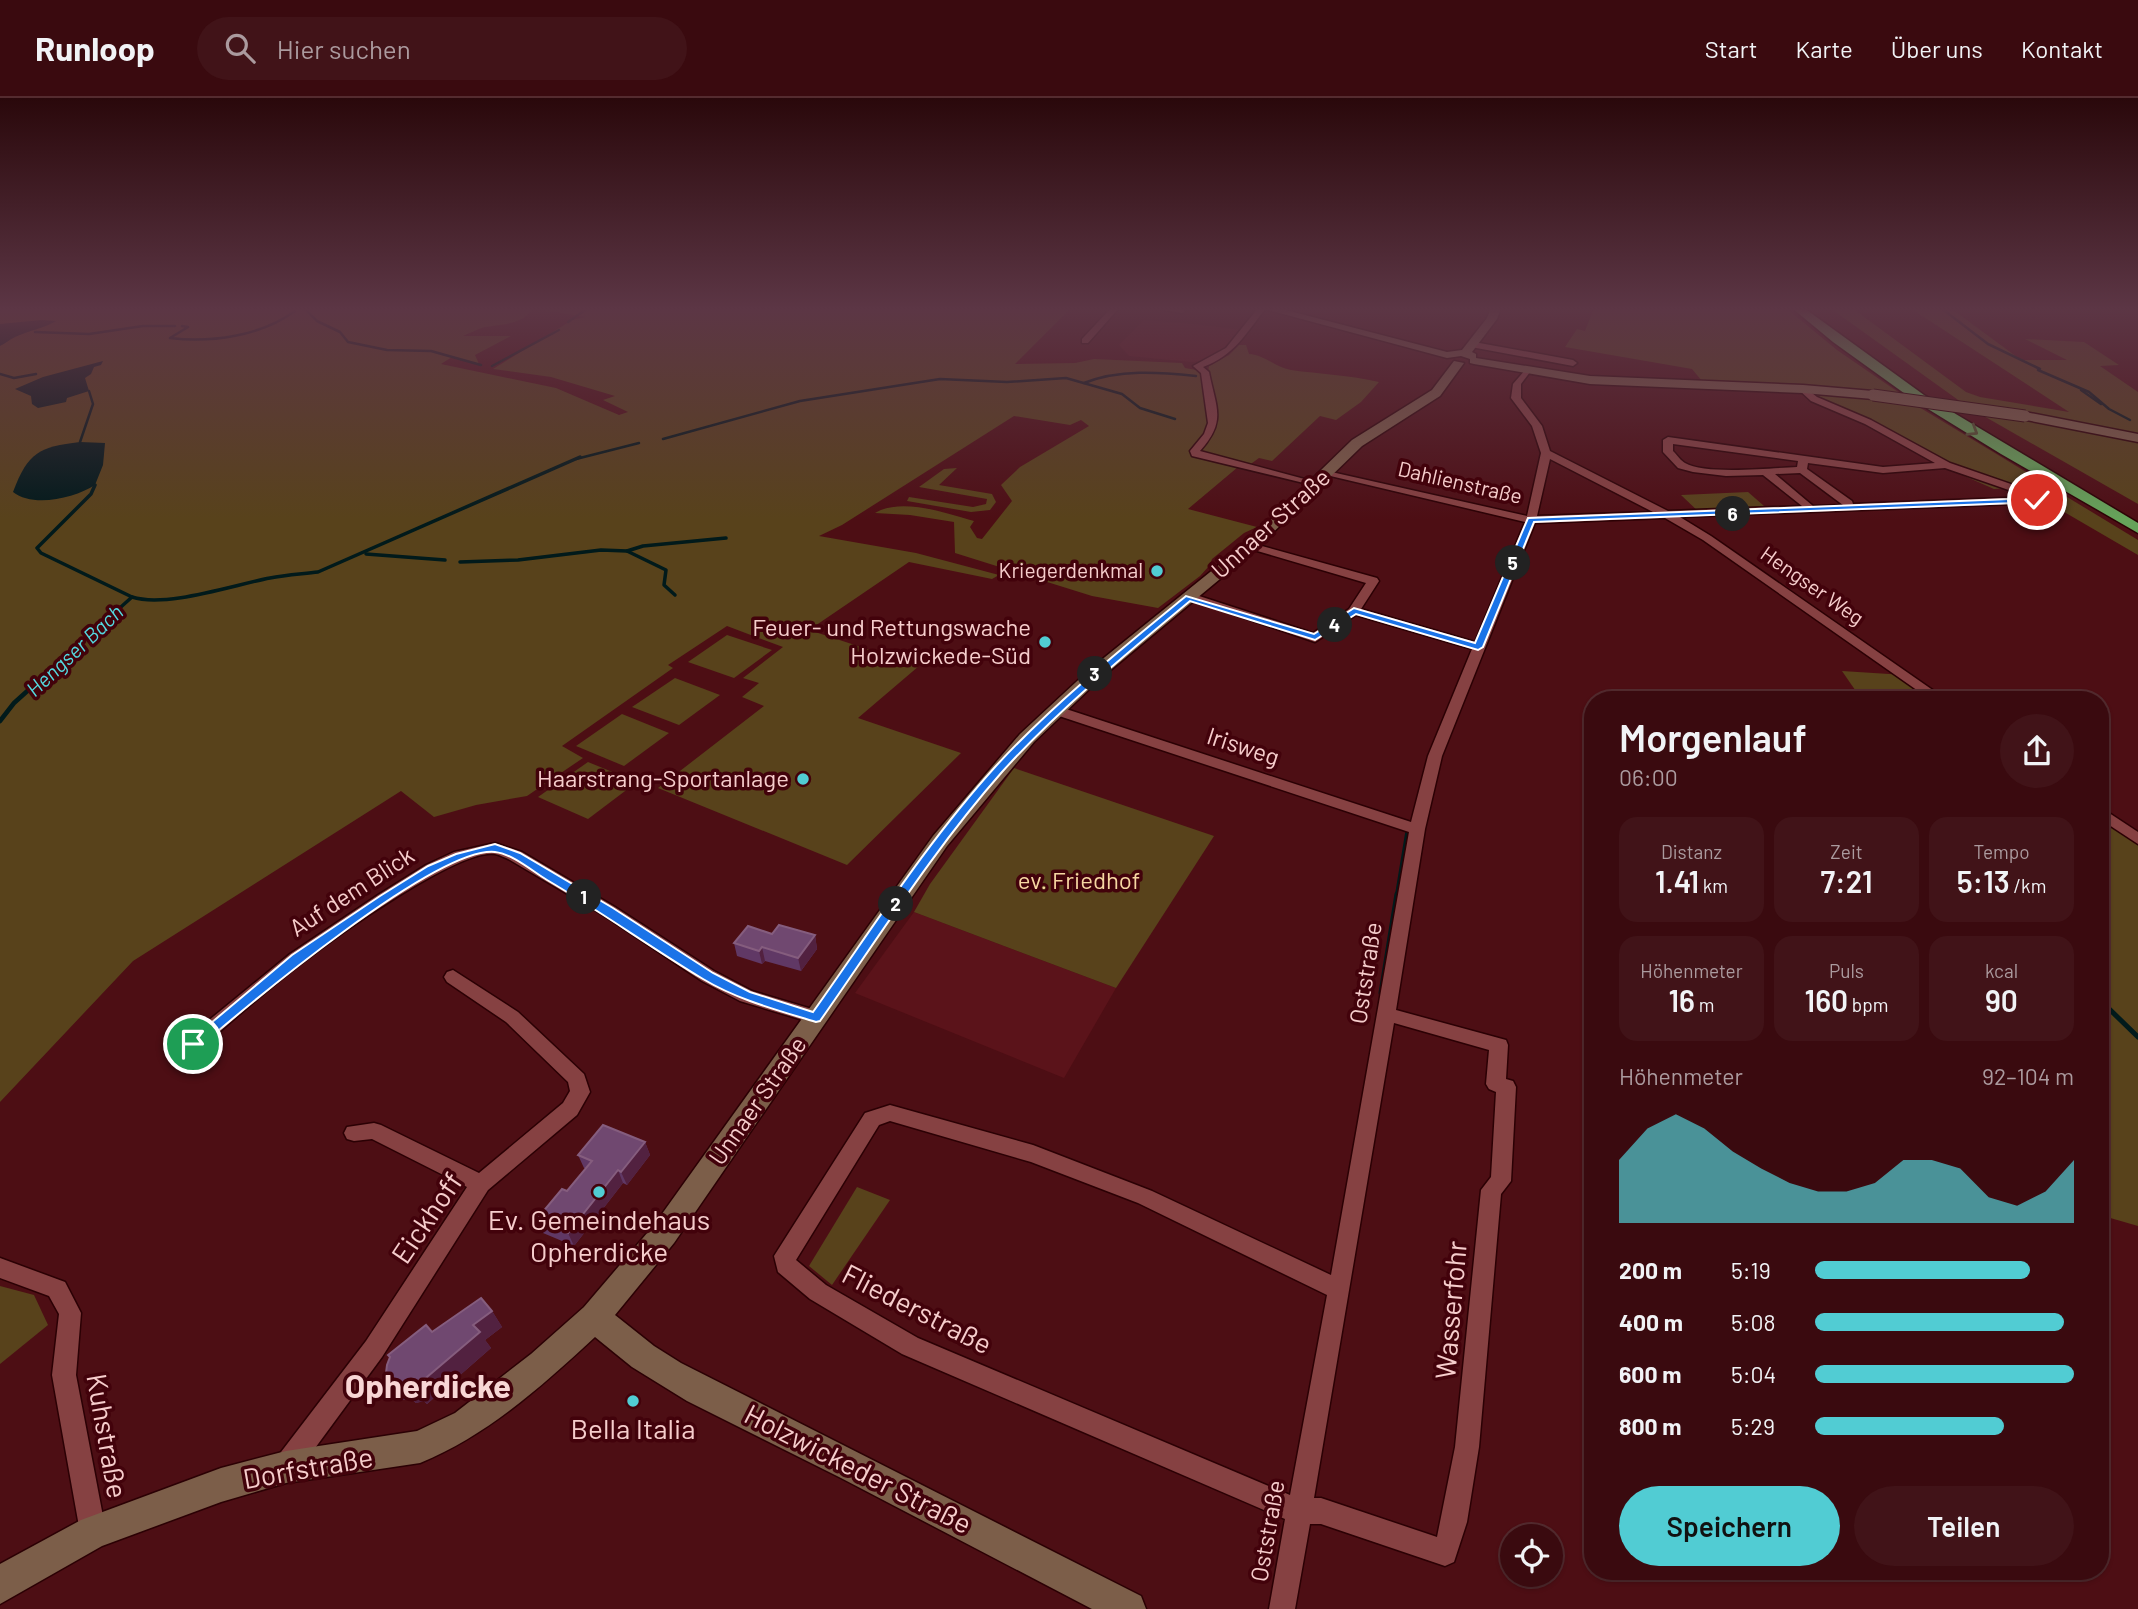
<!DOCTYPE html>
<html lang="de">
<meta charset="utf-8">
<style>
:root{--surface:#3a0a0f;--page:#411318;--text:#f1f3f6;--muted:#ab9a9e;--line:#542b2f;--accent:#51ccd3}
body{margin:0;font-family:Barlow,sans-serif;background:var(--page);color:var(--text);height:100vh;display:flex;flex-direction:column;font-size:26px;white-space:nowrap}
*{box-sizing:border-box;margin:0}
p{font-size:23px;color:var(--muted)}
.icon{flex:none;width:38px;height:38px;fill:none;stroke:currentColor;stroke-width:2;stroke-linecap:round;stroke-linejoin:round}
.map{position:relative;flex:1;overflow:hidden}
.drawer{position:absolute;left:1584px;top:593px;width:525px;height:889px;display:flex;flex-direction:column;background:var(--surface);border-radius:28px;box-shadow:0 2px 5px #0004,0 0 0 2px var(--line)}
.drawer>*{flex:none}
.buttons{position:absolute;left:1500px;top:1426px;display:grid;gap:14px}
.buttons a{display:grid;place-items:center;width:63px;height:63px;border-radius:50%;background:var(--surface);box-shadow:0 2px 5px #0004,0 0 0 2px var(--line);font-size:35px}
.pin{position:absolute;display:grid;place-items:center;width:60px;height:60px;color:#fff;margin:-30px;border:4px solid #fff;border-radius:50%;box-shadow:0 2px 7px #0007}
.km{position:absolute;width:35px;height:35px;margin:-18px;border-radius:50%;background:#222;color:#fff;font-size:19px;line-height:35px;text-align:center}
.round{display:grid;place-items:center;flex:none;width:74px;height:74px;border-radius:37px;background:var(--page)}
.summary{display:flex;align-items:center;justify-content:space-between;height:119px;padding:0 35px}
h1{font-size:38px;font-weight:600;line-height:52px}
.figures{display:grid;grid-template-columns:repeat(3,1fr);gap:10px;height:119px;padding:7px 35px}
.figures div{display:grid;align-content:center;border-radius:18px;background:var(--page);text-align:center}
.figures b{font-size:30px;font-weight:600}
.figures small{font-size:19px;font-weight:400}
.figures p{font-size:19px}
.chart{height:196px;padding:14px 35px}
.chart p{display:flex;justify-content:space-between}
.chart svg{width:100%;height:126px;margin-top:7px;fill:var(--accent);opacity:.7}
.primary-button{display:flex;gap:14px;margin-top:auto;padding:14px 35px}
.primary-button a{flex:1;height:80px;border-radius:42px;background:var(--accent);color:#111;font-size:28px;font-weight:600;line-height:80px;text-align:center}
.primary-button a+a{background:var(--page);color:var(--text)}
ul{padding:0 35px;list-style:none;font-size:23px}
li{display:grid;grid-template-columns:112px 84px 1fr;align-items:center;height:52px}
li i{height:18px;border-radius:9px;background:var(--accent)}
header{display:flex;align-items:center;gap:42px;box-sizing:border-box;height:98px;padding:0 35px;background:var(--surface);border-bottom:2px solid var(--line)}
header strong{font-size:33px}
nav{display:flex;gap:38px;margin-inline-start:auto;font-size:24px}
.search{width:490px;height:63px;background:var(--page);display:flex;align-items:center;gap:18px;box-sizing:border-box;padding:0 24px;border-radius:38px;color:var(--muted);font-size:26px}
.map>svg:first-child{display:block}
</style>
<header>
<strong>Runloop</strong>
<div class="search"><svg class="icon" aria-label="search" viewBox="0 0 24 24"><circle cx="10" cy="10" r="6"/><path d="M15 15l6 6"/></svg>Hier suchen</div>
<nav><a>Start</a><a>Karte</a><a>Über uns</a><a>Kontakt</a></nav>
</header>
<div class="map">
<svg width="2138" height="1511" viewBox="0 0 2138 1511">
<rect width="100%" height="100%" fill="#4d0e14"/>
<g fill="#5b131a">
<polygon points="1144,222 1194,226 1242,232 1229,251 1211,262 1191,264 1129,258 1119,247"/>
<polygon points="914,814 1116,890 1064,980 855,895"/>
</g>
<g fill="#58421b" fill-rule="evenodd">
<path d="M0,210H1071L1015,266L1075,265L1094,261L1182,265L1185,270L1208,274L1209,268L1229,257L1239,247H1246L1249,256C1265,257 1275,269 1291,272C1319,276 1350,277 1379,284L1361,304L1336,322L1320,318L1272,363L1259,360L1248,368L1238,369L1188,411L1257,429L1244,435L1212,461L1210,467L1200,478L1158,510L1092,498L955,455L954,424L910,417L875,415C901,399 946,415 974,423L970,429L977,440L982,441L1012,403L1001,387L1020,369L1089,328L1081,322L1070,327L1014,318L842,427L819,438L916,455L999,477L992,481L909,464L809,532L919,568L858,620L961,655L847,767L658,690L764,608L742,599L759,585L743,580L783,549L727,528L668,567L673,570L562,648L583,660L527,698L476,707L434,719L401,693L133,863L0,1004ZM533,210L585,219L572,222L493,271L551,279L615,298L603,302L628,314L619,317L556,290L441,266L452,259L479,266L475,257L511,238H463C470,235 478,231 485,229C503,226 522,227 533,210Z"/>
<polygon points="1594,210 1786,210 1837,252 1901,296 1702,283 1692,271 1565,249 1577,231 1585,233"/>
<polygon points="1830,210 1852,210 1966,294 1980,299 2069,314 1910,210 1936,210 1956,214 2021,262 2067,262 2025,241 2084,244 2119,267 2100,268 2138,294 2138,337 1961,304"/>
<polygon points="1819,296 1914,306 2138,442 2138,457 2047,404 2008,390 1994,391 1944,369 1874,325 1815,298"/>
<polygon points="1982,317 2025,318 2138,340 2138,406"/>
<polygon points="957,370 939,387 992,396 996,404 990,412 971,414 907,403 909,399 973,409 986,406 987,401 919,389 944,371"/>
<polygon points="1748,394 1771,414 1702,417 1681,397"/>
<polygon points="727,537 772,552 734,580 688,564"/>
<polygon points="1842,573 1905,577 1940,602 1862,602"/>
<polygon points="675,580 720,597 679,627 632,609"/>
<polygon points="622,616 669,635 624,668 576,648"/>
<polygon points="588,664 637,684 588,721 538,699"/>
<polygon points="1014,670 1214,738 1116,890 914,814 930,786"/>
<polygon points="2100,714 2138,741 2138,1128 2100,1117"/>
<polygon points="857,1089 890,1102 832,1187 809,1168"/>
<polygon points="0,1188 34,1197 48,1227 0,1266"/>
</g>
<g fill="#011a1b">
<path d="M42,222L56,223C42,231 30,232 15,239C9,242 6,245 0,248V226Z"/>
<polygon points="103,263 101,267 94,269 91,276 85,280 89,293 67,300 66,304 38,310 32,306 31,298 15,291 43,279"/>
<path d="M80,344L105,345L103,367L95,387C75,400 33,410 13,394C28,354 39,349 80,344Z"/>
</g>
<g fill="none" stroke-linecap="round" stroke-linejoin="round">
<g stroke="#011a1b" stroke-width="2.5">
<polyline points="1941,210 1988,246 2040,271 2038,272 2089,294 2109,311 2130,322"/>
<polyline points="305,211 317,223 340,234 348,244 387,252 431,253 481,267"/>
<polyline points="568,224 588,210"/>
<path d="M182,228L188,229L170,240C211,245 261,238 295,213"/>
<polyline points="35,234 89,236 143,228 175,228"/>
<polyline points="492,268 559,232"/>
<polyline points="0,276 14,280 36,276"/>
<path d="M1084,285C1119,271 1159,274 1196,278"/>
<polyline points="2081,292 2101,306"/>
<polyline points="663,341 800,303 940,281 1007,284 1066,280 1122,296 1140,310 1175,321"/>
<polyline points="80,344 93,306 89,293"/>
<polyline points="576,361 639,345"/>
</g>
<g stroke="#011a1b" stroke-width="3.5">
<polyline points="627,453 666,472 664,487 675,497"/>
<polyline points="366,456 445,462"/>
<polyline points="460,464 518,462 601,452 627,453 643,448 726,440"/>
<path d="M132,499C166,510 233,487 270,480C285,477 302,476 318,474L580,359"/>
<polyline points="72,553 132,499 41,455 37,450 91,396 95,387"/>
</g>
<g stroke="#011a1b" stroke-width="4.5">
<polyline points="0,623 14,605 74,551"/>
<polyline points="1397,798 1408,731"/>
</g>
<g stroke="#011a1b" stroke-width="5">
<polyline points="1381,895 1397,796"/>
<polyline points="2100,902 2138,939"/>
</g>
<defs>
<g id="street">
<polygon points="1111,210 1119,210 1088,245 1082,245 1082,241"/>
<polygon points="1153,210 1177,210 1186,213 1182,215"/>
<path d="M1258,210H1266C1247,234 1234,258 1203,269L1209,274C1216,310 1227,323 1200,353L1312,383V387L1192,358L1190,353L1204,336L1208,325L1201,275L1193,268L1226,250Z"/>
<polygon points="1474,244 1573,262 1577,265 1573,268 1471,249 1470,247"/>
<path d="M1526,271L1530,274L1521,286V300L1542,328L1550,353L1668,413L1802,408L1763,377L1726,378L1693,374L1678,370L1663,354V342L1668,339L1883,369L1935,365L1865,326L1811,303L1798,291L1803,288L1817,299L1871,322L1950,365L2037,395V399L2046,402L2041,405L1680,419L1711,438L1947,602H1931L1703,442L1665,420L1535,425L1442,658L1425,731L1396,912L1506,942L1508,947L1506,981L1513,983L1516,989L1511,1083L1501,1096L1479,1349L1467,1424L1454,1464L1445,1468L1321,1426H1310L1295,1511H1269L1285,1421L902,1256L810,1201L778,1174L774,1158L865,1015L890,1007L1033,1047L1152,1093L1331,1177L1409,734L1050,615L1048,612L1055,608L1060,609L1411,724L1428,658L1472,551L1356,517L1315,544L1183,499L1189,495L1193,496L1313,535L1349,511L1366,485L1247,450V446L1251,445L1377,480L1379,483L1361,511L1475,544L1525,424L1322,376L1327,373L1527,418L1541,355L1532,328L1511,300L1513,286ZM1673,346L1798,363L1797,369C1773,370 1704,377 1685,365C1681,363 1677,357 1673,353ZM1550,361L1653,414L1537,418ZM1808,365L1883,375L1945,370L2029,399L1853,406L1852,403L1807,371ZM1800,375L1843,407L1813,408L1775,376ZM1394,925L1489,952L1486,986L1489,991L1496,994L1491,1079L1481,1092L1455,1349L1437,1439L1321,1400H1314ZM890,1023L1031,1064L1138,1105L1327,1197L1290,1397L918,1240L826,1187L796,1162L879,1027Z"/>
<polygon points="2100,709 2138,734 2138,746 2100,721"/>
<path d="M495,745L522,754L615,809L714,873L752,893L822,914L825,919L822,924L816,926L740,903L702,883L603,817L510,762C506,760 500,757 495,756C459,750 334,840 302,865C266,892 233,922 200,951L193,953L186,951L184,946L186,941L290,856L378,797L426,767L454,754Z"/>
<polygon points="453,872 518,914 584,976 590,994 577,1017 488,1092 382,1259 296,1376 287,1379 278,1376 275,1367 278,1358 366,1243 467,1089 372,1041 354,1043 347,1041 344,1035 347,1029 374,1025 381,1027 479,1075 563,1005 570,993 568,984 506,924 447,884 444,879 447,874"/>
<polygon points="0,1160 65,1184 81,1215 76,1277 106,1434 102,1443 93,1447 84,1443 80,1434 52,1277 59,1216 49,1198 0,1180"/>
</g>
<g id="secondary">
<polygon points="1261,210 1278,210 1447,254 1462,252 1487,220 1491,210 1501,210 1497,221 1472,254 1476,256 1476,260 1590,278 1803,287 1873,293 1879,297 1873,301 1803,295 1590,286 1474,266 1470,265 1470,261 1461,258 1447,260"/>
<path d="M1454,263L1464,265L1440,298L1362,348L1256,451L1101,580L1034,644L947,748L674,1145L615,1217L654,1248L681,1265L1141,1498L1146,1511H1092L841,1380L687,1303L632,1269L595,1239C542,1288 488,1337 420,1365L286,1385L221,1404L102,1448L0,1506V1466L81,1422L221,1370L286,1353L417,1333L455,1315L531,1256L584,1209L654,1127L933,738L1020,636L1089,572L1246,445L1352,342L1432,292Z"/>
<polygon points="2025,314 2138,336 2138,344 2021,321 2019,318"/>
</g>
<polygon id="highway" points="1792,210 1804,210 1924,297 2138,425 2138,435 2001,356 1915,303 1833,244"/>
</defs>
<use href="#street" stroke="#2b0004" stroke-width="3"/>
<use href="#secondary" stroke="#2b0004" stroke-width="3"/>
<use href="#highway" stroke="#2b0004" stroke-width="3"/>
<use href="#street" fill="#864142" fill-rule="evenodd"/>
<use href="#secondary" fill="#7c5e49" fill-rule="evenodd"/>
<use href="#highway" fill="#66a35a" fill-rule="evenodd"/>
<defs>
<polyline id="secondary-bridge" points="1873,297 2025,318"/>
</defs>
<use href="#secondary-bridge" stroke="#2b0004" stroke-width="13" stroke-linecap="butt"/>
<use href="#secondary-bridge" stroke="#7c5e49" stroke-width="11"/>
</g>
<g fill="#603865">
<polygon points="772,836 815,837 817,851 801,873 765,863 762,866 737,858 734,845"/>
<polygon points="645,1044 650,1057 627,1087 623,1085 574,1148 543,1135 536,1122 567,1093 586,1071 584,1070 578,1057"/>
<polygon points="492,1213 502,1229 485,1242 491,1250 427,1306 424,1303 416,1305 411,1301 401,1302 385,1283 432,1234"/>
</g>
<g fill="#522140">
<polygon points="815,837 817,851 801,873 798,860"/>
<polygon points="762,849 765,863 762,866 759,853"/>
<polygon points="645,1044 650,1057 627,1087 621,1074"/>
<polygon points="618,1072 623,1085 574,1148 568,1135"/>
<polygon points="492,1213 502,1229 485,1242 491,1250 427,1306 424,1303 416,1305 403,1289 473,1227"/>
</g>
<g fill="#704870" stroke="#855d7e" stroke-width="2">
<polygon points="779,827 815,837 798,860 762,849 759,853 734,845 748,828 772,836"/>
<polygon points="603,1027 645,1044 621,1074 618,1072 568,1135 536,1122 562,1091 567,1093 592,1063 578,1057"/>
<polygon points="481,1200 492,1213 473,1227 480,1234 414,1290 412,1287 403,1289 398,1285 388,1286 385,1283 387,1267 390,1259 388,1257 426,1227 432,1234"/>
</g>
<defs><path id="oneway-chevron" d="M-2-3.5L2.5 0L-2 3.5" fill="none" stroke-width="1.6" stroke-linecap="round" stroke-linejoin="round" transform="scale(1.75)"/></defs>
<use stroke="#545232" href="#oneway-chevron" transform="translate(1973 333) rotate(32)"/>
<linearGradient id="sky" x2="0" y2="1"><stop stop-color="#2a080b"/><stop offset="0.5" stop-color="#5c3645"/><stop offset="1" stop-color="#5c3645" stop-opacity="0"/></linearGradient>
<rect width="2138" height="422" fill="url(#sky)"/>
<path fill="#1a73e8" stroke="#fff" stroke-width="2" d="M2037,400L2040,404L1534,424L1483,549L1478,552L1356,516L1315,542L1190,503C1125,557 1059,611 1002,674C934,751 879,839 820,923L816,924C777,912 738,902 703,881C650,849 600,813 547,782C532,773 513,756 495,754C437,748 247,908 198,950L193,951L186,946L292,857L380,798L428,768L456,756L495,746L520,755L613,810L713,875L750,894L813,914C872,831 927,744 995,669C1053,606 1120,552 1186,498L1314,536L1354,510L1475,545L1528,420Z"/>
<g fill="#51ccd3" stroke="#42020b" stroke-width="2.5">
<circle cx="1157" cy="473" r="7"/>
<circle cx="1045" cy="544" r="7"/>
<circle cx="803" cy="681" r="7"/>
<circle cx="599" cy="1094" r="7"/>
<circle cx="633" cy="1303" r="7"/>
</g>
<g text-anchor="middle" stroke-width="7" stroke-linejoin="round" paint-order="stroke">
<g font-size="21" fill="#f6cdcc" stroke="#42020b">
<text transform="translate(1460 385) rotate(13)" y="7">Dahlienstraße</text>
<text transform="translate(1812 488) rotate(35)" y="7">Hengser Weg</text>
</g>
<g font-size="21" fill="#f6cdcc" stroke="#42020b" text-anchor="end">
<text x="1143" y="480">Kriegerdenkmal</text>
</g>
<g font-size="21" font-style="italic" fill="#54d9e0" stroke="#42020b">
<text transform="translate(75 553) rotate(-43)" y="7">Hengser Bach</text>
</g>
<g font-size="24" fill="#f6cdcc" stroke="#42020b">
<text transform="translate(1271 426) rotate(-42)" y="8">Unnaer Straße</text>
<text transform="translate(1243 649) rotate(18)" y="8">Irisweg</text>
<text transform="translate(352 794) rotate(-33)" y="8">Auf dem Blick</text>
<text transform="translate(1366 875) rotate(-81)" y="8">Oststraße</text>
<text transform="translate(758 1003) rotate(-55)" y="8">Unnaer Straße</text>
<text transform="translate(1268 1433) rotate(-80)" y="8">Oststraße</text>
</g>
<g font-size="24" fill="#f6cdcc" stroke="#42020b" text-anchor="end">
<text x="1031" y="538">Feuer- und Rettungswache<tspan x="1031" dy="28">Holzwickede-Süd</tspan></text>
<text x="789" y="689">Haarstrang-Sportanlage</text>
</g>
<g font-size="24" fill="#f6d7a2" stroke="#42020b">
<text x="1079" y="791">ev. Friedhof</text>
</g>
<g font-size="28" fill="#f6cdcc" stroke="#42020b">
<text transform="translate(427 1120) rotate(-56)" y="10">Eickhoff</text>
<text transform="translate(917 1211) rotate(27)" y="10">Fliederstraße</text>
<text transform="translate(1451 1212) rotate(-85)" y="10">Wasserfohr</text>
<text transform="translate(107 1338) rotate(80)" y="10">Kuhstraße</text>
<text transform="translate(308 1370) rotate(-10)" y="10">Dorfstraße</text>
<text transform="translate(858 1371) rotate(27)" y="10">Holzwickeder Straße</text>
</g>
<g font-size="28" fill="#f6cdcc" stroke="#42020b">
<text x="599" y="1132">Ev. Gemeindehaus<tspan x="599" dy="32">Opherdicke</tspan></text>
<text x="633" y="1341">Bella Italia</text>
</g>
<g font-size="33" font-weight="bold" fill="#f8d6d5" stroke="#42020b">
<text x="428" y="1300">Opherdicke</text>
</g>
</g>
</svg>
<div class="buttons">
<a><svg class="icon" aria-label="locate" viewBox="0 0 24 24"><circle cx="12" cy="12" r="6"/><path d="M12 2v4M12 18v4M2 12h4M18 12h4"/></svg></a>
</div>
<div class="pin" style="left:193px;top:946px;background:#1e9e55"><svg class="icon" aria-label="arrive" viewBox="0 0 24 24"><path d="M6 21V4h12l-3 4 3 4H6"/></svg></div>
<div class="pin" style="left:2037px;top:402px;background:#d93025"><svg class="icon" aria-label="check" viewBox="0 0 24 24"><path d="M5 12l5 5 9-10"/></svg></div>
<b class="km" style="left:584px;top:799px">1</b>
<b class="km" style="left:896px;top:806px">2</b>
<b class="km" style="left:1095px;top:576px">3</b>
<b class="km" style="left:1335px;top:527px">4</b>
<b class="km" style="left:1513px;top:465px">5</b>
<b class="km" style="left:1733px;top:416px">6</b>
<section class="drawer">
<div class="summary"><div><h1>Morgenlauf</h1><p>06:00</p></div><a class="round"><svg class="icon" aria-label="share" viewBox="0 0 24 24"><path d="M12 15V3M7 8l5-5 5 5M5 13v7h14v-7"/></svg></a></div>
<div class="figures">
<div><p>Distanz</p><b>1.41<small> km</small></b></div>
<div><p>Zeit</p><b>7:21</b></div>
<div><p>Tempo</p><b>5:13<small> /km</small></b></div>
</div>
<div class="figures">
<div><p>Höhenmeter</p><b>16<small> m</small></b></div>
<div><p>Puls</p><b>160<small> bpm</small></b></div>
<div><p>kcal</p><b>90</b></div>
</div>
<div class="chart"><p><span>Höhenmeter</span>92–104 m</p>
<svg viewBox="0 0 160 44" preserveAspectRatio="none"><path d="M0 44V22L10 11L20 6L30 11L40 19L50 25L60 30L70 33L80 33L90 30L100 22L110 22L120 25L130 35L140 38L150 33L160 22V44z"/></svg>
</div>
<ul>
<li><b>200 m</b>5:19<i style="width:83%"></i></li>
<li><b>400 m</b>5:08<i style="width:96%"></i></li>
<li><b>600 m</b>5:04<i style="width:100%"></i></li>
<li><b>800 m</b>5:29<i style="width:73%"></i></li>
</ul>
<div class="primary-button"><a>Speichern</a><a>Teilen</a></div>
</section>
</div>
